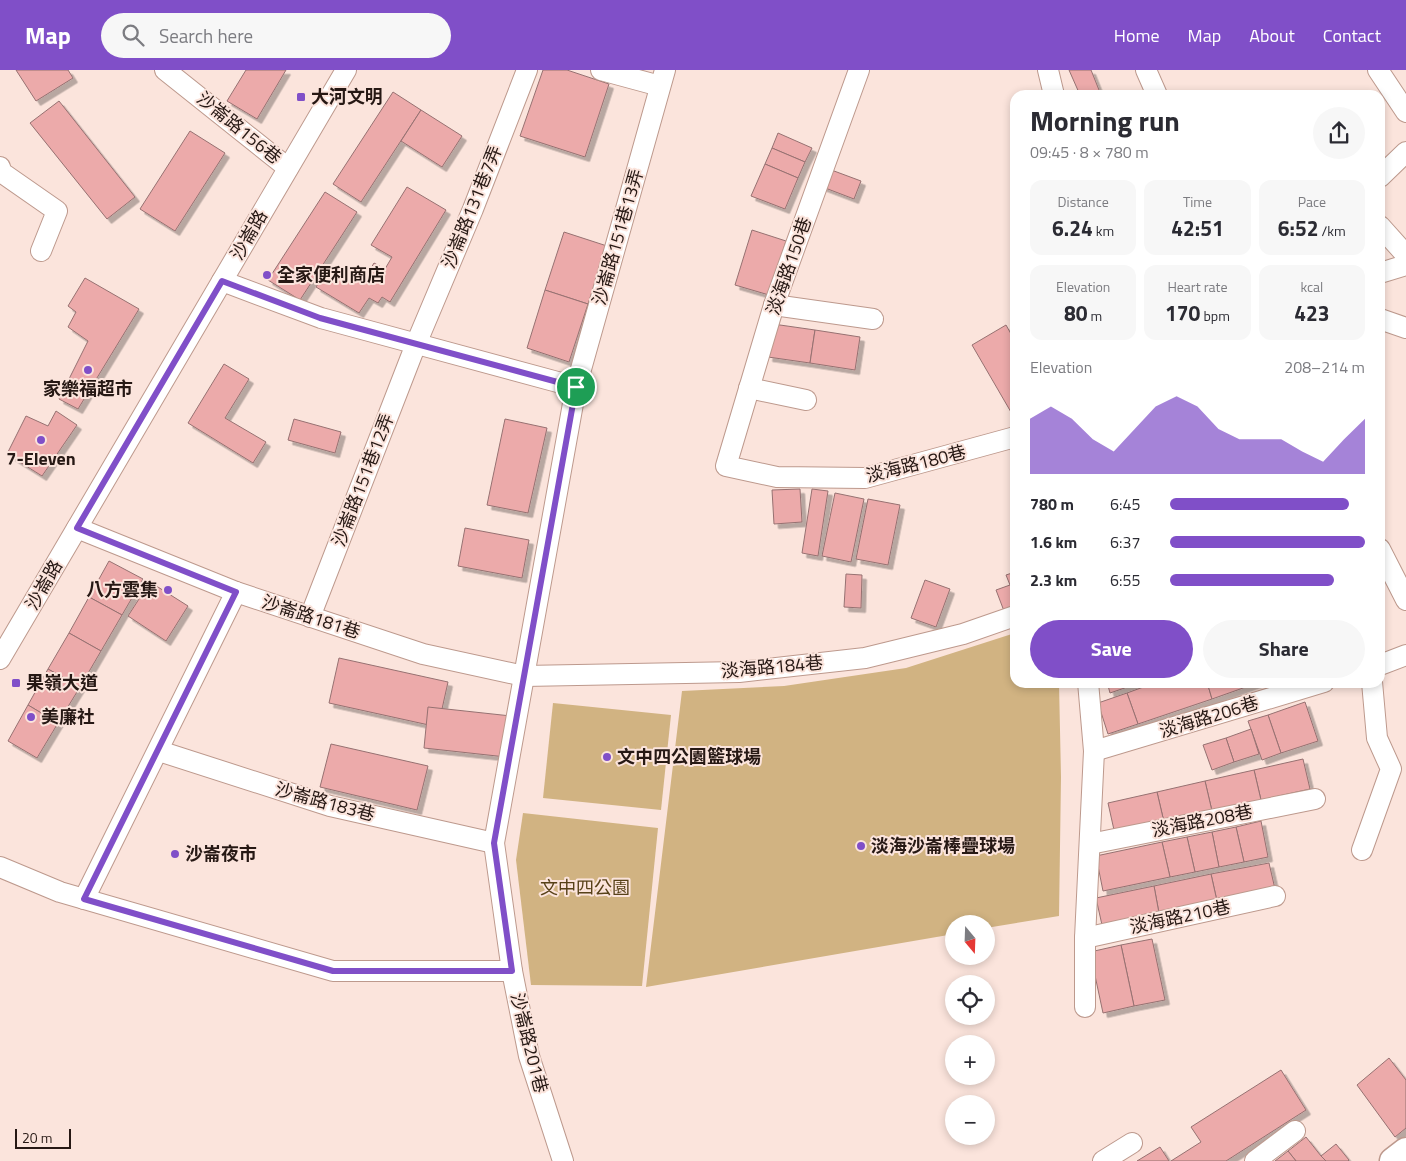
<!DOCTYPE html>
<meta charset="utf-8">
<style>
:root{--surface:#fff;--page:#f7f7f7;--text:#2b2b33;--muted:#7c7c81;--accent:#804fc8}
body{margin:0;font-family:"Titillium Web","Noto Sans TC",sans-serif;background:var(--page);color:var(--text);height:100vh;display:flex;flex-direction:column;font-size:19px;white-space:nowrap}
*{box-sizing:border-box;margin:0}
p{font-size:16px;color:var(--muted)}
.icon{flex:none;width:28px;height:28px;fill:none;stroke:currentColor;stroke-width:2;stroke-linecap:round;stroke-linejoin:round}
.map{position:relative;flex:1;overflow:hidden}
.drawer{position:absolute;left:1010px;top:20px;width:375px;height:598px;display:flex;flex-direction:column;background:var(--surface);border-radius:15px;box-shadow:0 2px 8px #0003}
.drawer>*{flex:none}
.needle{width:32px;rotate:161deg}
.fabs{position:absolute;left:945px;top:845px;display:grid;gap:10px}
.fabs a{display:grid;place-items:center;width:50px;height:50px;border-radius:50%;background:var(--surface);box-shadow:0 2px 8px #0003;font-size:25px}
.scale{position:absolute;left:15px;bottom:12px;width:56px;box-sizing:border-box;padding-left:5px;border:2px solid #261814;border-top:0;font-size:14px;line-height:18px;white-space:nowrap;color:#261814;-webkit-text-stroke:4px #fbe4dc;paint-order:stroke}
.pin{position:absolute;display:grid;place-items:center;width:42px;height:42px;color:#fff;margin:-21px;border:2px solid #fff;border-radius:50%;box-shadow:0 1px 5px #0007}
.round{display:grid;place-items:center;flex:none;width:52px;height:52px;border-radius:26px;background:var(--page)}
.headline{display:flex;align-items:center;justify-content:space-between;height:85px;padding:0 20px}
h1{font-size:28px;font-weight:700;line-height:38px}
.stats{display:grid;grid-template-columns:repeat(3,1fr);gap:8px;height:85px;padding:5px 20px}
.stats div{display:grid;align-content:center;border-radius:12px;background:var(--page);text-align:center}
.stats b{font-size:21px;font-weight:700}
.stats small{font-size:14px;font-weight:400}
.stats p{font-size:14px}
.chart{height:140px;padding:10px 20px}
.chart p{display:flex;justify-content:space-between}
.chart svg{width:100%;height:90px;margin-top:5px;fill:var(--accent);opacity:.7}
.primary-button{display:flex;gap:10px;margin-top:auto;padding:10px 20px}
.primary-button a{flex:1;height:58px;border-radius:30px;background:var(--accent);color:#fff;font-size:20px;font-weight:700;line-height:58px;text-align:center}
.primary-button a+a{background:var(--page);color:var(--text)}
ul{padding:0 20px;list-style:none;font-size:16px}
li{display:grid;grid-template-columns:80px 60px 1fr;align-items:center;height:38px}
li i{height:12px;border-radius:6px;background:var(--accent)}
header{display:flex;align-items:center;gap:30px;box-sizing:border-box;height:70px;padding:0 25px;background:var(--accent);color:#fff}
header strong{font-size:24px}
nav{display:flex;gap:28px;margin-inline-start:auto;font-size:18px}
.search{width:350px;height:45px;background:var(--page);display:flex;align-items:center;gap:12px;box-sizing:border-box;padding:0 18px;border-radius:28px;color:var(--muted);font-size:19px}
.map>svg:first-child{display:block}
</style>
<header>
<strong>Map</strong>
<div class="search"><svg class="icon" aria-label="search" viewBox="0 0 24 24"><circle cx="10" cy="10" r="6"/><path d="M15 15l6 6"/></svg>Search here</div>
<nav><a>Home</a><a>Map</a><a>About</a><a>Contact</a></nav>
</header>
<div class="map">
<svg width="1406" height="1091" viewBox="0 0 1406 1091">
<defs>
<filter id="shadow"><feDropShadow dx="4.5" dy="4.5" stdDeviation="0" flood-color="#0004"/></filter>
</defs>
<rect width="100%" height="100%" fill="#fbe4dc"/>
<g fill="#d1b382">
<polygon points="1015,563 1015,612 1059,613 1061,707 1059,846 986,858 986,854 954,854 954,864 646,917 682,621 784,616 906,598"/>
<polygon points="553,633 671,645 661,740 543,728"/>
<polygon points="523,743 658,758 642,916 531,915 516,790"/>
</g>
<g fill="#ecaaaa" stroke="#967171" filter="url(#shadow)">
<polygon points="16,0 68,0 73,8 36,31"/>
<polygon points="246,0 286,0 257,49 227,31"/>
<polygon points="543,0 567,0 609,14 585,87 520,66"/>
<polygon points="1069,0 1091,0 1101,25 1080,25"/>
<polygon points="393,22 421,40 361,132 333,114"/>
<polygon points="59,31 135,127 107,149 30,53"/>
<polygon points="421,40 462,66 442,97 401,71"/>
<polygon points="190,61 225,83 175,161 140,139"/>
<polygon points="778,63 812,78 805,92 772,78"/>
<polygon points="772,78 805,92 798,108 765,94"/>
<polygon points="765,94 798,108 785,139 751,126"/>
<polygon points="826,98 861,111 854,129 820,116"/>
<polygon points="407,117 446,140 390,232 382,227 378,233 369,228 359,243 316,217 328,198 340,205 344,198 364,210 374,193 385,199 392,187 371,175"/>
<polygon points="325,122 357,142 300,230 268,210"/>
<polygon points="752,160 786,171 769,225 735,215"/>
<polygon points="564,162 607,176 588,234 545,220"/>
<polygon points="85,208 139,239 78,339 59,329 88,271 68,257 76,242 68,236"/>
<polygon points="545,220 588,234 569,292 527,278"/>
<polygon points="773,254 815,260 810,293 768,287"/>
<polygon points="1006,255 1015,271 1015,349 972,275"/>
<polygon points="815,260 860,267 855,300 810,293"/>
<polygon points="224,294 249,309 225,348 266,372 253,393 188,353"/>
<polygon points="56,341 77,355 42,406 7,384 26,346 48,356"/>
<polygon points="294,349 341,362 335,383 288,370"/>
<polygon points="505,349 547,358 528,443 487,435"/>
<polygon points="800,419 802,452 774,454 772,420"/>
<polygon points="812,419 828,421 818,486 802,483"/>
<polygon points="835,423 864,429 851,492 822,486"/>
<polygon points="868,429 900,435 888,495 856,489"/>
<polygon points="465,458 529,470 522,508 458,496"/>
<polygon points="109,491 143,509 122,545 89,527"/>
<polygon points="1015,502 1015,536 1004,541 996,520 1010,515 1006,505"/>
<polygon points="846,504 862,505 861,538 844,537"/>
<polygon points="925,510 950,519 936,557 911,548"/>
<polygon points="150,512 188,536 166,571 128,546"/>
<polygon points="89,527 122,545 101,581 69,563"/>
<polygon points="69,563 101,581 80,617 48,599"/>
<polygon points="339,588 448,612 438,657 329,633"/>
<polygon points="48,599 80,617 58,653 28,635"/>
<polygon points="1107,612 1142,612 1110,623"/>
<polygon points="1157,612 1207,612 1212,629 1138,654 1127,623"/>
<polygon points="1207,612 1260,612 1212,629"/>
<polygon points="1127,623 1138,654 1108,664 1098,633"/>
<polygon points="1305,632 1318,671 1281,683 1268,645"/>
<polygon points="28,635 58,653 37,688 8,671"/>
<polygon points="428,637 511,646 506,687 424,678"/>
<polygon points="1268,645 1281,683 1262,690 1248,651"/>
<polygon points="1251,659 1259,684 1234,692 1226,668"/>
<polygon points="1226,668 1234,692 1212,700 1203,675"/>
<polygon points="331,674 428,696 417,740 320,717"/>
<polygon points="1303,689 1310,719 1261,730 1254,700"/>
<polygon points="1254,700 1261,730 1212,741 1205,711"/>
<polygon points="1205,711 1212,741 1164,752 1157,722"/>
<polygon points="1157,722 1164,752 1114,760 1108,733"/>
<polygon points="1261,751 1268,787 1244,792 1236,757"/>
<polygon points="1236,757 1244,792 1219,797 1212,762"/>
<polygon points="1212,762 1219,797 1195,802 1187,767"/>
<polygon points="1187,767 1195,802 1170,807 1162,772"/>
<polygon points="1162,772 1170,807 1103,821 1096,786"/>
<polygon points="1269,793 1275,819 1217,831 1211,804"/>
<polygon points="1211,804 1217,831 1159,843 1154,816"/>
<polygon points="1154,816 1159,843 1102,855 1096,828"/>
<polygon points="1152,869 1165,930 1134,936 1121,875"/>
<polygon points="1121,875 1134,936 1103,943 1090,882"/>
<polygon points="1389,988 1406,1010 1406,1058 1395,1067 1357,1015"/>
<polygon points="1281,1000 1306,1040 1226,1091 1171,1091 1201,1072 1191,1057"/>
<polygon points="1306,1067 1321,1086 1326,1091 1296,1091 1288,1081"/>
<polygon points="1336,1074 1349,1090 1348,1091 1326,1091 1321,1086"/>
<polygon points="1160,1077 1169,1091 1137,1091"/>
<polygon points="1288,1081 1296,1091 1275,1091"/>
</g>
<g fill="none" stroke-linecap="round" stroke-linejoin="round">
<defs>
<g id="minor">
<polyline points="165,0 288,98"/>
<polyline points="601,0 660,16"/>
<polyline points="859,0 774,235 726,396 777,407 865,408 1015,367"/>
<polyline points="1048,0 1054,25"/>
<polyline points="1146,0 1157,25"/>
<polyline points="1378,0 1406,42"/>
<polyline points="0,97 1,102 57,141 41,181"/>
<polyline points="1380,107 1406,82"/>
<polyline points="1380,156 1406,185"/>
<polyline points="1380,203 1406,195"/>
<polyline points="222,211 321,248 576,317"/>
<polyline points="774,235 873,249"/>
<polyline points="1380,249 1406,258"/>
<polyline points="749,318 806,330"/>
<polyline points="77,458 236,522 423,584 524,606 739,602 865,588 963,564 1015,546"/>
<polyline points="1380,479 1406,530"/>
<polyline points="310,547 416,274 473,139 527,0"/>
<polyline points="0,589 346,0"/>
<polyline points="1380,595 1406,585"/>
<polyline points="159,681 330,736 494,773"/>
<polyline points="1094,681 1324,612"/>
<polyline points="1090,774 1315,729"/>
<polyline points="1362,780 1391,699 1377,668 1372,612"/>
<polyline points="0,797 60,822 333,901 512,901"/>
<polyline points="84,829 236,522"/>
<polyline points="1085,868 1275,826"/>
<polyline points="1085,937 1085,868 1094,681 1088,612"/>
<polyline points="563,1091 529,986 512,901 494,773 576,317 665,0"/>
<polyline points="1103,1091 1132,1073"/>
<polyline points="1255,1091 1295,1061"/>
</g>
<polyline id="major" points="1393,1091 1406,1081"/>
</defs>
<use href="#minor" stroke="#bd998d" stroke-width="22"/>
<use href="#major" stroke="#bd998d" stroke-width="29"/>
<use href="#minor" stroke="#fff" stroke-width="20"/>
<use href="#major" stroke="#fff" stroke-width="26"/>
</g>
<g fill="none" stroke-linecap="round" stroke-linejoin="round">
<defs>
<polygon id="route" points="222,211 320,248 576,317 494,773 512,901 333,901 84,829 236,522 77,458"/>
</defs>
<use href="#route" stroke="#fff" stroke-width="10"/>
<use href="#route" stroke="#804fc8" stroke-width="6"/>
</g>
<g fill="#804fc8" stroke="#fbe4dc" stroke-width="2">
<rect x="296" y="22" width="10" height="10" rx="2.5"/>
<circle cx="267" cy="205" r="5"/>
<circle cx="88" cy="300" r="5"/>
<circle cx="41" cy="370" r="5"/>
<circle cx="168" cy="520" r="5"/>
<rect x="11" y="608" width="10" height="10" rx="2.5"/>
<circle cx="31" cy="647" r="5"/>
<circle cx="607" cy="687" r="5"/>
<circle cx="861" cy="776" r="5"/>
<circle cx="175" cy="784" r="5"/>
</g>
<g text-anchor="middle" stroke-width="4" stroke-linejoin="round" paint-order="stroke">
<g font-size="18" font-weight="bold" fill="#261814" stroke="#fbe4dc" text-anchor="start">
<text x="311" y="33">大河文明</text>
<text x="277" y="211">全家便利商店</text>
<text x="88" y="325" text-anchor="middle">家樂福超市</text>
<text x="41" y="395" text-anchor="middle">7-Eleven</text>
<text x="158" y="526" text-anchor="end">八方雲集</text>
<text x="26" y="619">果嶺大道</text>
<text x="41" y="653">美廉社</text>
<text x="617" y="693">文中四公園籃球場</text>
<text x="871" y="782">淡海沙崙棒疊球場</text>
<text x="185" y="790">沙崙夜市</text>
</g>
<g font-size="18" fill="#261814" stroke="#fbe4dc">
<text transform="translate(239 58) rotate(39)" y="6">沙崙路156巷</text>
<text transform="translate(472 137) rotate(-68)" y="6">沙崙路131巷7弄</text>
<text transform="translate(249 165) rotate(-60)" y="6">沙崙路</text>
<text transform="translate(618 167) rotate(-74)" y="6">沙崙路151巷13弄</text>
<text transform="translate(789 196) rotate(-71)" y="6">淡海路150巷</text>
<text transform="translate(916 394) rotate(-14)" y="6">淡海路180巷</text>
<text transform="translate(363 410) rotate(-69)" y="6">沙崙路151巷12弄</text>
<text transform="translate(44 515) rotate(-60)" y="6">沙崙路</text>
<text transform="translate(311 547) rotate(18)" y="6">沙崙路181巷</text>
<text transform="translate(772 597) rotate(-5)" y="6">淡海路184巷</text>
<text transform="translate(1209 647) rotate(-17)" y="6">淡海路206巷</text>
<text transform="translate(325 732) rotate(15)" y="6">沙崙路183巷</text>
<text transform="translate(1202 751) rotate(-11)" y="6">淡海路208巷</text>
<text transform="translate(1180 847) rotate(-12)" y="6">淡海路210巷</text>
<text transform="translate(529 973) rotate(76)" y="6">沙崙路201巷</text>
</g>
<g font-size="18" fill="#574118" stroke="#fbe4dc">
<text x="585" y="824">文中四公園</text>
</g>
</g>
</svg>
<div class="fabs">
<a><svg class="needle" viewBox="-14 -14 28 28"><path d="M0-13l5 13h-10z" fill="#e53935"/><path d="M0 13l5-13h-10z" fill="#7c7c81"/></svg></a>
<a><svg class="icon" aria-label="locate" viewBox="0 0 24 24"><circle cx="12" cy="12" r="6"/><path d="M12 2v4M12 18v4M2 12h4M18 12h4"/></svg></a>
<a>+</a>
<a>−</a>
</div>
<div class="scale">20 m</div>
<div class="pin" style="left:576px;top:317px;background:#1e9e55"><svg class="icon" aria-label="arrive" viewBox="0 0 24 24"><path d="M6 21V4h12l-3 4 3 4H6"/></svg></div>
<section class="drawer">
<div class="headline"><div><h1>Morning run</h1><p>09:45 · 8 × 780 m</p></div><a class="round"><svg class="icon" aria-label="share" viewBox="0 0 24 24"><path d="M12 15V3M7 8l5-5 5 5M5 13v7h14v-7"/></svg></a></div>
<div class="stats">
<div><p>Distance</p><b>6.24<small> km</small></b></div>
<div><p>Time</p><b>42:51</b></div>
<div><p>Pace</p><b>6:52<small> /km</small></b></div>
</div>
<div class="stats">
<div><p>Elevation</p><b>80<small> m</small></b></div>
<div><p>Heart rate</p><b>170<small> bpm</small></b></div>
<div><p>kcal</p><b>423</b></div>
</div>
<div class="chart"><p><span>Elevation</span>208–214 m</p>
<svg viewBox="0 0 160 44" preserveAspectRatio="none"><path d="M0 44V17L10 11L20 17L30 27L40 33L50 22L60 11L70 6L80 11L90 22L100 27L110 27L120 27L130 33L140 38L150 27L160 17V44z"/></svg>
</div>
<ul>
<li><b>780 m</b>6:45<i style="width:92%"></i></li>
<li><b>1.6 km</b>6:37<i style="width:100%"></i></li>
<li><b>2.3 km</b>6:55<i style="width:84%"></i></li>
</ul>
<div class="primary-button"><a>Save</a><a>Share</a></div>
</section>
</div>
